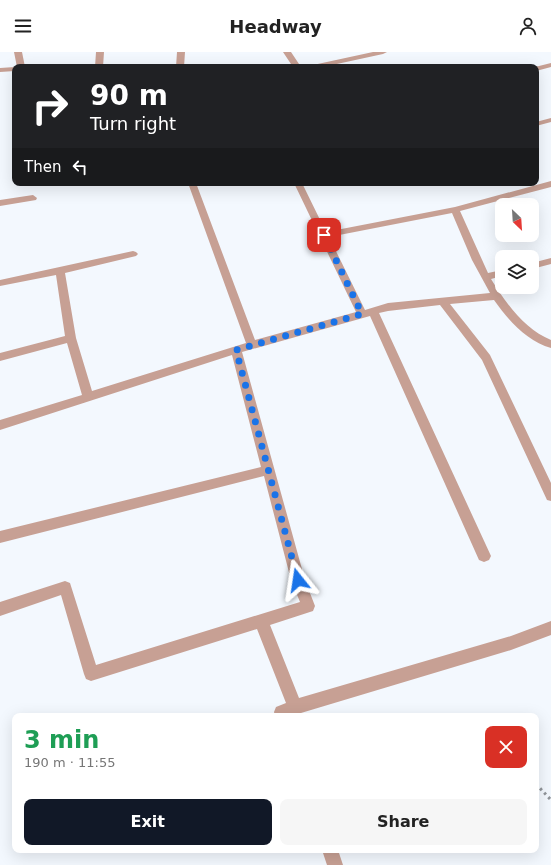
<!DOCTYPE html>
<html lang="en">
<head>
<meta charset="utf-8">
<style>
	:root { --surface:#fff; --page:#f6f6f6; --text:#222; --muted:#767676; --accent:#111827 }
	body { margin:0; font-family:"DejaVu Sans",sans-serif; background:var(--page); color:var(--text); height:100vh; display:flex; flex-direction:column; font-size:15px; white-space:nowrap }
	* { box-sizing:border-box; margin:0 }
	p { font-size:13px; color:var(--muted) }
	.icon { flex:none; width:22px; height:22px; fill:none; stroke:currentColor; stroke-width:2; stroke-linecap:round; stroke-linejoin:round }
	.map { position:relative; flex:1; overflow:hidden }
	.sheet { position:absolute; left:12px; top:661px; width:527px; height:140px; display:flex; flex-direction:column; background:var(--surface); border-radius:8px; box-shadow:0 4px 16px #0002 }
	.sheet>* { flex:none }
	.banner { position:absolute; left:12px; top:12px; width:527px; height:122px; border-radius:8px; box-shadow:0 4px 16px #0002; background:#202124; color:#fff; overflow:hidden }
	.needle { width:26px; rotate:155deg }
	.controls { position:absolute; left:495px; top:146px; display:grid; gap:8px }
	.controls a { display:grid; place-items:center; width:44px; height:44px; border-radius:8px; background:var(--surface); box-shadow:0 4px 16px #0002; font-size:20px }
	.pin { position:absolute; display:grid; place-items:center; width:34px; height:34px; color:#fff; margin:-17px; border-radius:8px; box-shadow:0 2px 6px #0006 }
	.me { position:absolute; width:44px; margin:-22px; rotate:345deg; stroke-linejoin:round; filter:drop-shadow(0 0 3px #0008) }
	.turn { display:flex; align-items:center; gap:14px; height:84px; padding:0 12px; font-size:18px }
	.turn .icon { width:52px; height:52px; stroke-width:2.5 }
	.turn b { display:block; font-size:28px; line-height:34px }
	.then { display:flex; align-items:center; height:38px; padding:0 12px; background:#0003; gap:8px; font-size:15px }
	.round { display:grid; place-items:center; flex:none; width:42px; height:42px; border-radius:8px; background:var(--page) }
	.summary { display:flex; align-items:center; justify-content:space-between; height:68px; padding:0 12px }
	h1 { font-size:24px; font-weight:600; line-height:30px; color:#1e9e55 }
	.cta { display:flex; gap:8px; margin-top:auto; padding:8px 12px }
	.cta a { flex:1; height:46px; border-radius:8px; background:var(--accent); color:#fff; font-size:16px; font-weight:600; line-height:46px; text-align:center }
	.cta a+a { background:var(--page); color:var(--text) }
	header { display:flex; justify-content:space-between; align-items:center; height:52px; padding:0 12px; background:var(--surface); font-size:18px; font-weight:600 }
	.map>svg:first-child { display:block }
</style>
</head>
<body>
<header><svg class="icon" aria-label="menu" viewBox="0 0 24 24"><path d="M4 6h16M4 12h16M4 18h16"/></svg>Headway<svg class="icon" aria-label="person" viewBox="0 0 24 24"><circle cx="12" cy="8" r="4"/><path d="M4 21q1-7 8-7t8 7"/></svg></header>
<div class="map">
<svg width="551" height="813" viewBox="0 0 551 813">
	<rect width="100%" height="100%" fill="#f3f8fe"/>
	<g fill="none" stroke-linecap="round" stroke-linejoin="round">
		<path stroke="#91959a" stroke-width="3" stroke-dasharray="2.5 3.5" stroke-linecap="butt" d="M536,732L551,748"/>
		<path fill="#c7a094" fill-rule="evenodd" d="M14,0H22L25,15H17Z
			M96,0H104L103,15H95Z
			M177,0H185L184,15H176Z
			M283,0H291L301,15H293Z
			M373,0H387L383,2L323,15H309L313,13Z
			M551,11V15L536,19L535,15Z
			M15,15V19L0,20V16Z
			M551,66V70L536,74V70Z
			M551,129V135L460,159L488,221L502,218V224L491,227C505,250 525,278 551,288V296C527,289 508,268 494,248L450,252L490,303L551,431V449L547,448L482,308L440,253L388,259L379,261L491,504L489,508L484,510L479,508L370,264L242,300L305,528L315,554L313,559L270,573L299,646L511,584L551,569V583L511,598L291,664H275L274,660L276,655L286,651L257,577L91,629L86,627L84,622L61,543L0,564V550L65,529L70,531L96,613L300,550L291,528L264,424L0,491V479L261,415L232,303L0,378V368L82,343L67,291L0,309V301L65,284L56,223L0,234V228L133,199L136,200L138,202L136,204L65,221L76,286L92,339L246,291L188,131H196L255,288L356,260L294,131H302L326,180L455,155ZM452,161L472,208L490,241L388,251L365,258L329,185Z
			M33,143L37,146L36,148L0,154V148Z
			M551,206V212L532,217V211Z
			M322,798H338L343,813H327Z"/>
	</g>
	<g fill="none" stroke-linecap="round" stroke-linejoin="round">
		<path stroke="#1a73e8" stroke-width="7" stroke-dasharray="0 12.6" d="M298,528L236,298L362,262L324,183"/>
	</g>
</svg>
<div class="controls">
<a><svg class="needle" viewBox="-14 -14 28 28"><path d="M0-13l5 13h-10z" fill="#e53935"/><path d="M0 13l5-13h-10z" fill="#767676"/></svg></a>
<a><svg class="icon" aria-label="layers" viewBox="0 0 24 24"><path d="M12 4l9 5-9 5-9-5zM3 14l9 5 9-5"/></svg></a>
</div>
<div class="pin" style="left:324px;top:183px;background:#d93025"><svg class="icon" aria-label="arrive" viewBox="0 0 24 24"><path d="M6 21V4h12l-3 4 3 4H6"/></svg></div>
<svg class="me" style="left:298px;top:528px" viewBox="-20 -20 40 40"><path d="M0-17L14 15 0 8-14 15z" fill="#1a73e8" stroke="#fff" stroke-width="4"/></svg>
<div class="banner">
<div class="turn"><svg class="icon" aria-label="right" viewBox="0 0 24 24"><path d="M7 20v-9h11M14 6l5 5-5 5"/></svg><div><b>90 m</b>Turn right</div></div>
<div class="then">Then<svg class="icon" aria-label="left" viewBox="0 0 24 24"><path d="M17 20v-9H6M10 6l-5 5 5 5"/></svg></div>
</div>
<section class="sheet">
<div class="summary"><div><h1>3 min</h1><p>190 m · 11:55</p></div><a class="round" style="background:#d93025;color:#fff"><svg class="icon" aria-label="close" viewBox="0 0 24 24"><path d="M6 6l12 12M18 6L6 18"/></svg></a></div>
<div class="cta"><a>Exit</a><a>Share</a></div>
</section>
</div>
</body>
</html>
